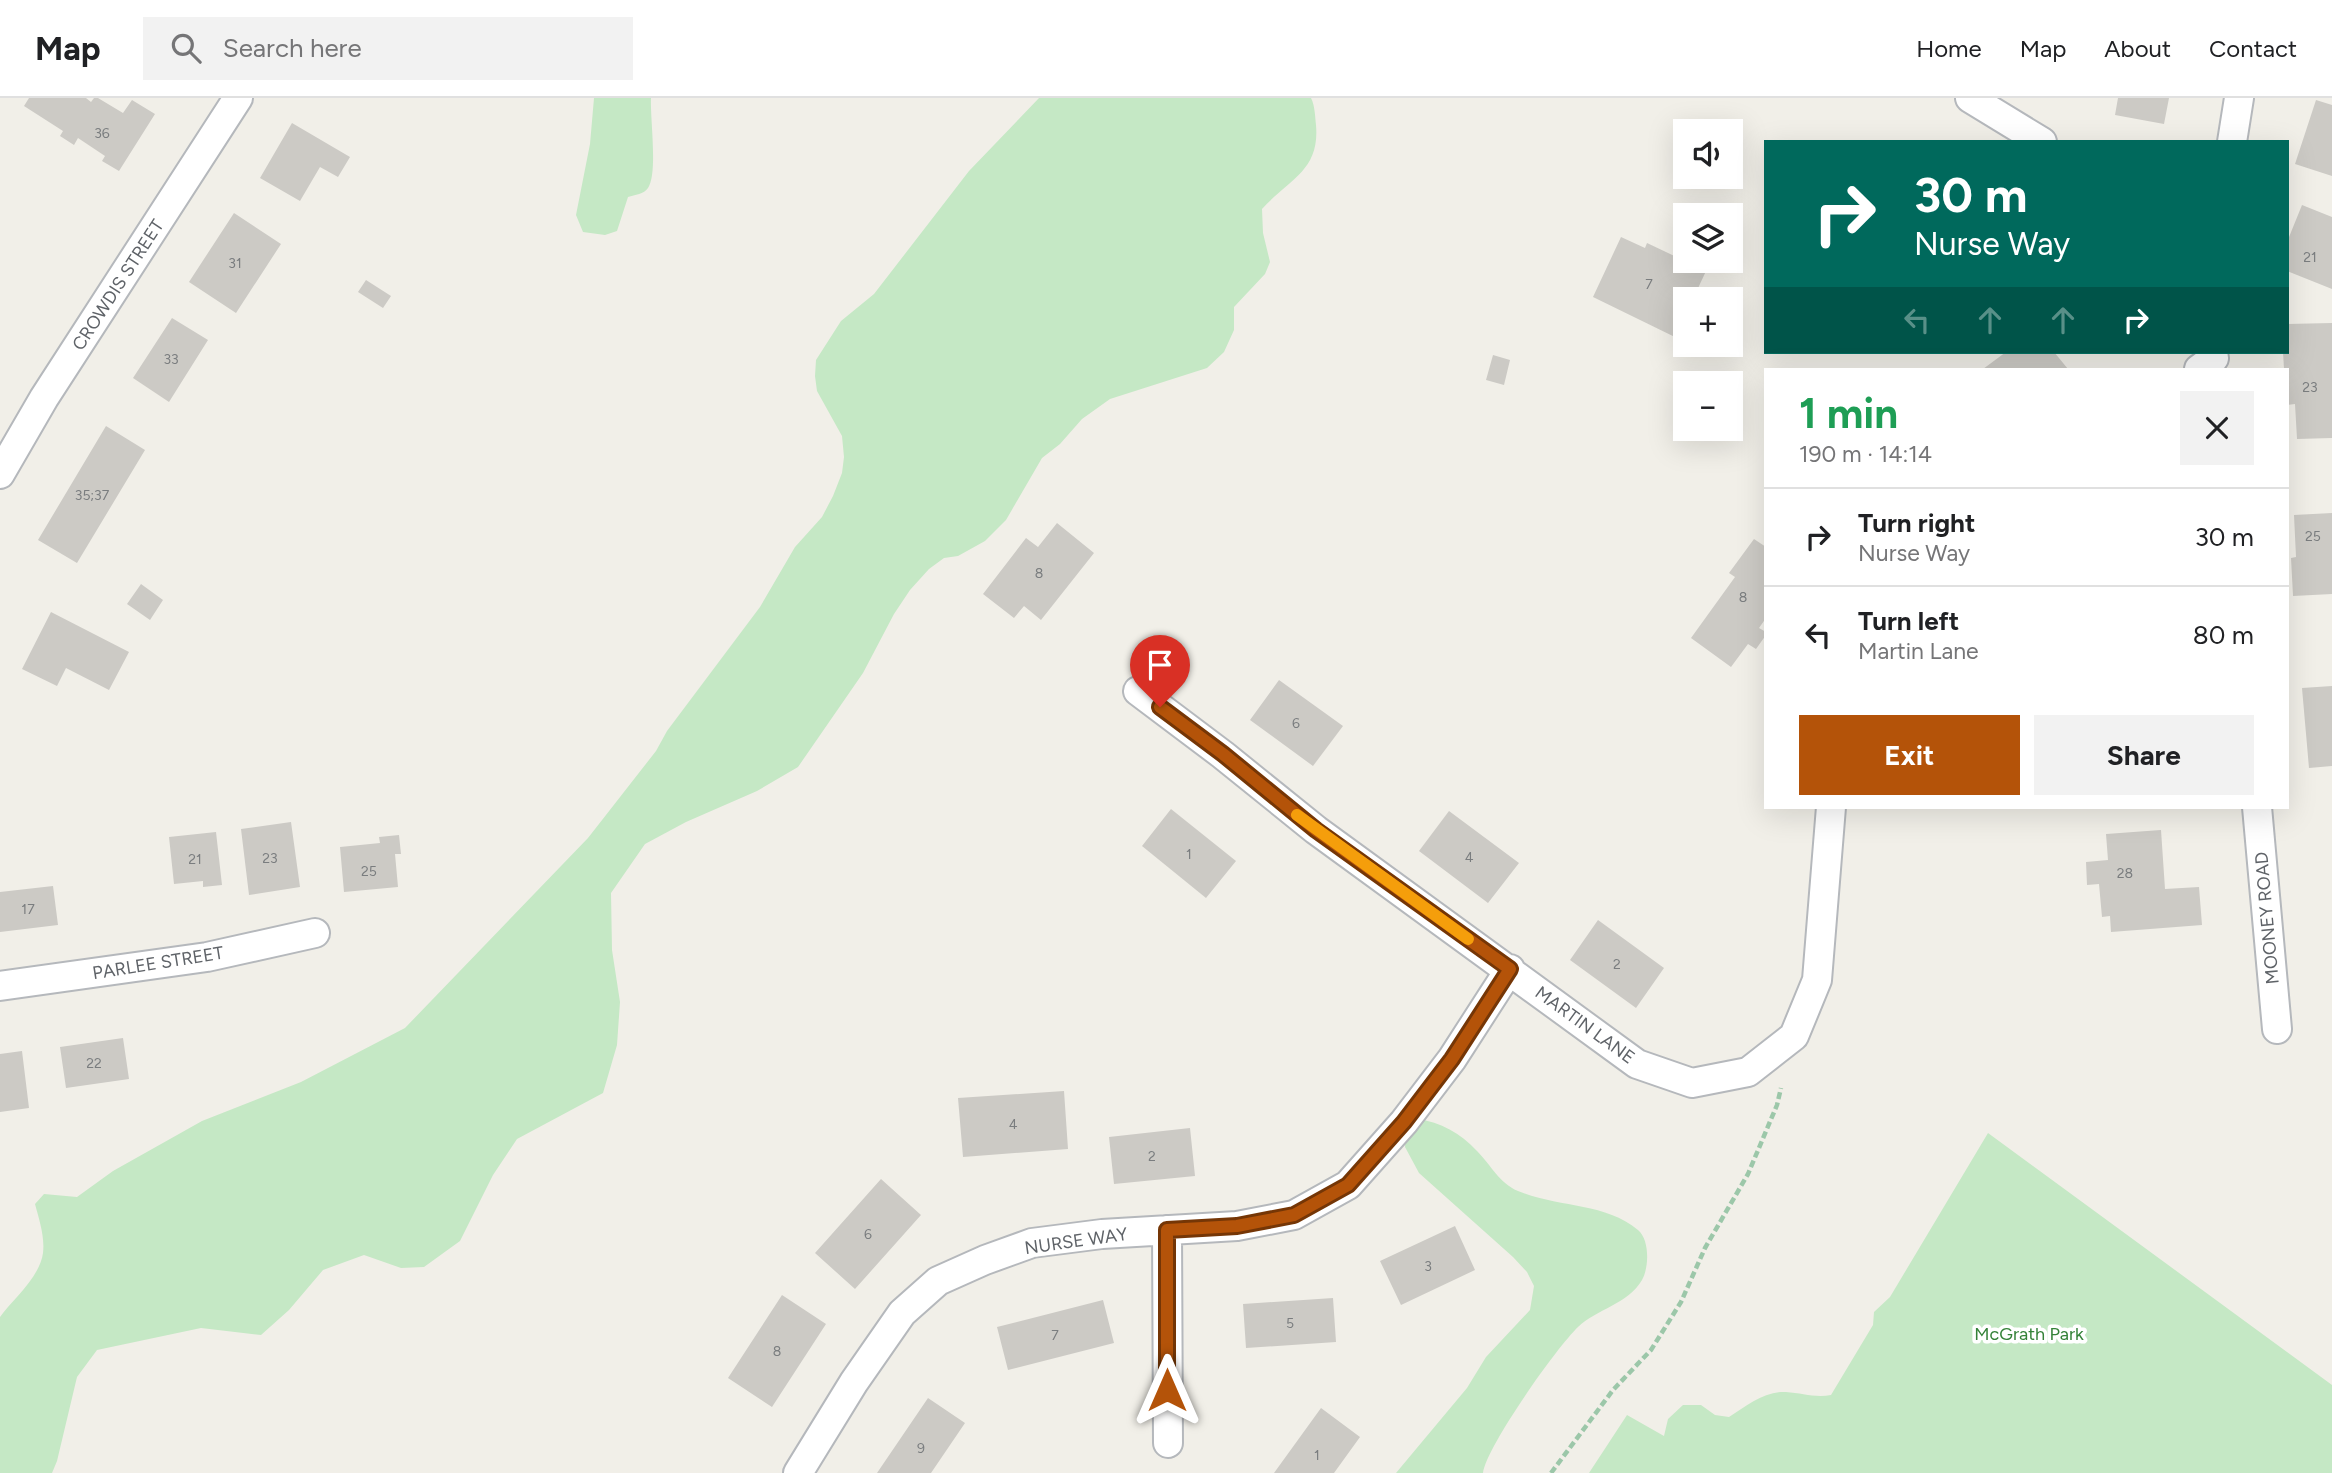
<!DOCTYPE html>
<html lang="en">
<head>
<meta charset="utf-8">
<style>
	:root { --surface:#fff; --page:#f2f2f2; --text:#202124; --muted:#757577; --line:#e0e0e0; --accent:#b45309 }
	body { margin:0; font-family:Figtree,sans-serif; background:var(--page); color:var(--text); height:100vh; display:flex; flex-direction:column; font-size:26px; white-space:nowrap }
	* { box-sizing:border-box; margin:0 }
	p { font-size:23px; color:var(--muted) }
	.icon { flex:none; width:38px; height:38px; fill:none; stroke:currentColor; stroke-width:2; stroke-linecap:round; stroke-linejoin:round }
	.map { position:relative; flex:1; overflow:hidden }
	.side { position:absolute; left:1764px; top:270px; width:525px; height:441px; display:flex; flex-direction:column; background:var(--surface); border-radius:0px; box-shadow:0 7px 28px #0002 }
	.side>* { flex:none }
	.guide { position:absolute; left:1764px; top:42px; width:525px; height:214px; border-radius:0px; box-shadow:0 7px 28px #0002; background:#00695c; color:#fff; overflow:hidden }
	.controls { position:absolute; left:1673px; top:21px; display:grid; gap:14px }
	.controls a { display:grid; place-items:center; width:70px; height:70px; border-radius:0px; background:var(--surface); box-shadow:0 7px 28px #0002; font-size:35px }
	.pin { position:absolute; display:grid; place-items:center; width:60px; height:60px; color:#fff; margin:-72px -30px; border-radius:50% 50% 50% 0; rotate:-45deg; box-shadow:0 0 7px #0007 }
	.pin .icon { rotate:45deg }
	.me { position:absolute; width:77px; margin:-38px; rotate:0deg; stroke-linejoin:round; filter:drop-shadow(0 0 5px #0008) }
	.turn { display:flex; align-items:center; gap:24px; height:147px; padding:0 35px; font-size:32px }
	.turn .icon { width:91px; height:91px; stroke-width:2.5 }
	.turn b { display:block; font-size:49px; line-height:60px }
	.lanes { display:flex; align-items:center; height:66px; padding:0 35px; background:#0003; justify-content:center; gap:35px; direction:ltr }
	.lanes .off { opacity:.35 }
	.round { display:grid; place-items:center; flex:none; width:74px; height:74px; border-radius:0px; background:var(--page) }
	.summary { display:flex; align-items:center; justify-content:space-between; height:119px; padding:0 35px }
	h1 { font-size:42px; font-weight:700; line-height:52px; color:#1e9e55 }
	.primary-button { display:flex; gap:14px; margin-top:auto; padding:14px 35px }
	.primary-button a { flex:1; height:80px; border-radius:0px; background:var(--accent); color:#fff; font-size:28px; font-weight:700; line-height:80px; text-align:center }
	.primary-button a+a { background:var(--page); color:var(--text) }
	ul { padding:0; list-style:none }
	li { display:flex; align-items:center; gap:21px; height:98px; padding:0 35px; border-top:2px solid var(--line) }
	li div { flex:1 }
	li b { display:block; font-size:26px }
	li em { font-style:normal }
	header { display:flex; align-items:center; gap:42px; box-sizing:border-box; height:98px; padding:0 35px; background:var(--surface); border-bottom:2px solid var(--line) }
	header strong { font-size:33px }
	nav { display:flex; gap:38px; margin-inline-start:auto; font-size:24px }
	.search { width:490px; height:63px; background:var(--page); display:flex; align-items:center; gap:18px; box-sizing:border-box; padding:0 24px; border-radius:0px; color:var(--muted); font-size:26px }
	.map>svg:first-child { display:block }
</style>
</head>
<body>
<header>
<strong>Map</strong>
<div class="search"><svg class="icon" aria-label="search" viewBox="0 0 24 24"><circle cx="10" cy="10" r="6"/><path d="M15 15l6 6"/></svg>Search here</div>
<nav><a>Home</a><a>Map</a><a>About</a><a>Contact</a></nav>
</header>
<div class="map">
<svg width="2332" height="1375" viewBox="0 0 2332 1375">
	<rect width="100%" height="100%" fill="#f1efe8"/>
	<path fill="#c5e8c5" d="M594,0H651C650,21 658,75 648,90C644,96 635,97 628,99L617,133L605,137L583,134L576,117L590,46Z
		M1039,0H1311C1315,8 1315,18 1316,27C1320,73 1289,81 1262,111L1263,135L1270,164L1265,176L1234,209V232L1224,254L1207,270L1110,301L1082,321L1060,346L1042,360L1006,422L985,443L958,458L944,460L929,471L910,492L894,516L863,575L798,669L757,693L686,724L645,746L611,795L612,852L620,904L617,947L603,995L517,1041L493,1077L460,1143L424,1169L401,1170L364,1157L323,1172L289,1212L261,1237L201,1230L97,1252L77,1279L57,1363L52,1375H0V1219C13,1201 40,1179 43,1155C45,1139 39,1121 35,1106L44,1096L77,1099L113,1073L202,1023L301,984L405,930L588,740L656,653L667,633L760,509L795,449L822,419L833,398L842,375L844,359L842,338L817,293L815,278L816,262L841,223L874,196L969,73Z
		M1417,1021C1441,1024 1460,1035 1477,1053C1491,1067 1499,1085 1518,1093C1558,1110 1604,1104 1638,1132C1650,1142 1649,1170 1642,1182C1628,1206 1597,1211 1578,1229C1557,1249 1486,1349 1483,1375H1396L1467,1290L1486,1259L1530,1212L1534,1188L1527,1174L1513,1159L1419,1075L1405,1049L1406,1028Z
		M1988,1035L2332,1287V1375H1589L1627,1317L1664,1338L1668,1321L1683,1307H1701L1715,1317L1729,1319C1747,1308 1764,1293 1786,1294C1802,1295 1815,1300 1831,1297L1873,1227L1874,1214L1890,1199Z"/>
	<path fill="#cccac5" d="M29,0H86L91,4L94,0H98L123,15L132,2L155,16L119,73L102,63L105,58L78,40L74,47L60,38L63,33L24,8Z
		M2118,0H2169L2164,26L2115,17Z
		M2316,2L2332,7V78L2295,66Z
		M292,25L350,59L338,79L320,69L300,103L260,80Z
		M2302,107L2332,119V191L2287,173V144Z
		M234,115L281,146L236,215L189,184Z
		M1621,139L1645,150L1647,145L1706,173L1693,201H1685V234L1681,242L1593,199Z
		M366,182L391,198L383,210L358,194Z
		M172,220L208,242L169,304L133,280Z
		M2332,225V340L2297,341L2295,306L2287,307V271H2284L2283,254H2287V226Z
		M2006,254H2054L2068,271H1983Z
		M1493,257L1510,262L1504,287L1486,282Z
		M106,328L145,352L77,465L38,442Z
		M2332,415V496L2293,498L2291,460L2296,459L2294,417Z
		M1057,425L1094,455L1041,522L1024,508L1014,520L983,496L1026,440L1038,449Z
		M1754,441L1766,449V520L1759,530L1766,534V537L1756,551L1748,546L1731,569L1691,540L1735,479L1729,475Z
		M141,486L163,502L150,522L127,506Z
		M51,514L129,554L109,592L66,570L57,588L22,571Z
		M1279,582L1343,628L1313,668L1250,622Z
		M2332,588V668L2309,670L2302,590Z
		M1171,711L1236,763L1206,800L1142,748Z
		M1449,713L1519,765L1488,805L1419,753Z
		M291,724L300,789L249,797L241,731Z
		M2161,732L2165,791L2199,789L2202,827L2111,834L2110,818L2102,819L2099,786L2087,787L2086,764L2108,762L2106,736Z
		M216,734L222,787L203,789V783L174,786L169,739Z
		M399,737L401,756H395L398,789L344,794L340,749L380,745L379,739Z
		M53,788L58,827L0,834V794Z
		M1598,822L1664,870L1636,910L1570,862Z
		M123,940L129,981L66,990L60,949Z
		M22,953L29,1010L0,1014V956Z
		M1064,993L1068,1051L963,1059L958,1000Z
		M1190,1030L1195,1078L1114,1086L1109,1039Z
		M881,1081L921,1117L855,1191L815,1155Z
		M1455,1128L1475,1172L1401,1207L1380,1163Z
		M782,1197L826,1226L772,1309L728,1280Z
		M1333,1200L1336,1244L1246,1250L1243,1206Z
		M1103,1202L1114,1245L1008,1272L997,1229Z
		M928,1300L965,1325L931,1375H877Z
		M1321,1310L1360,1339L1334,1375H1274Z"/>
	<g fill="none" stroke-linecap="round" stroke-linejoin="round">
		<defs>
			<path id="minor" d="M1970,0L2042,44
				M2232,44L2239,0
				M2199,271L2214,260
				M0,376L44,300L238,0
				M1138,593L1223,657L1316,732L1637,966L1692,985L1748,974L1794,938L1817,882L1831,709
				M2257,709L2277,931
				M0,888L207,859L315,835
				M1167,1132L1168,1345
				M798,1375L854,1284L902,1215L938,1183L985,1162L1032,1145L1102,1136L1237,1128L1294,1117L1348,1087L1404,1024L1452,961L1510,871"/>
		</defs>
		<use href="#minor" stroke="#b5b8bc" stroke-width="32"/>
		<path stroke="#9cc7a9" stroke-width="4.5" stroke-dasharray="7 3.5" stroke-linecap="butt" d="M1551,1375L1613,1292L1651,1252L1681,1204L1705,1150L1748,1076L1777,1007L1781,990"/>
		<use href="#minor" stroke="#fff" stroke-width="28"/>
	</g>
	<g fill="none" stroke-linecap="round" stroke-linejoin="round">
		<defs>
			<path id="route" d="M1160,609L1223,656L1316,732L1510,871L1452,961L1404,1024L1348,1087L1294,1117L1237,1128L1167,1132V1292"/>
		</defs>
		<use href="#route" stroke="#753606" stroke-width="18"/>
		<use href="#route" stroke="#b45309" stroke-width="12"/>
		<path stroke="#f59e0b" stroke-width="12" d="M1297,717L1468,841"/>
	</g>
	<g text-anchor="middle" stroke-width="7" stroke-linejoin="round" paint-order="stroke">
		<g font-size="14" fill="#7a7d7f">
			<text x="102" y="40">36</text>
			<text x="2310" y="164">21</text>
			<text x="235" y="170">31</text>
			<text x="1649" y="191">7</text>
			<text x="171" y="266">33</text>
			<text x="2310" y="294">23</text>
			<text x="92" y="402">35;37</text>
			<text x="2313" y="443">25</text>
			<text x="1039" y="480">8</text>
			<text x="1743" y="504">8</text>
			<text x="1296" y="630">6</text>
			<text x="1189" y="761">1</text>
			<text x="1469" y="764">4</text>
			<text x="270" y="765">23</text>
			<text x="195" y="766">21</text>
			<text x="369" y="778">25</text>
			<text x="2125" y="780">28</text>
			<text x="28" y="816">17</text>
			<text x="1617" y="871">2</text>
			<text x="94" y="970">22</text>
			<text x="1013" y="1031">4</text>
			<text x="1152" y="1063">2</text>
			<text x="868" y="1141">6</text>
			<text x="1428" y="1173">3</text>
			<text x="1290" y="1230">5</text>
			<text x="1055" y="1242">7</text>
			<text x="777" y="1258">8</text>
			<text x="921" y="1355">9</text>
			<text x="1317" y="1362">1</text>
		</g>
		<g font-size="18" fill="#5f6368" stroke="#fff">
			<text transform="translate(118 187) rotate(-57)" y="6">CROWDIS STREET</text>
			<text transform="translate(2267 820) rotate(-95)" y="6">MOONEY ROAD</text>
			<text transform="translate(158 865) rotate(-9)" y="6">PARLEE STREET</text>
			<text transform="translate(1585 927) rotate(36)" y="6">MARTIN LANE</text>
			<text transform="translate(1076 1143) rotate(-8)" y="6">NURSE WAY</text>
		</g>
		<g font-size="18" fill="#348238" stroke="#fff">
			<text x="2029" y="1242">McGrath Park</text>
		</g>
	</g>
</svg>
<div class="controls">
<a><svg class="icon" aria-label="sound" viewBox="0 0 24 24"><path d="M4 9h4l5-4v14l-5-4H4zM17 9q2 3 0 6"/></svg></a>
<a><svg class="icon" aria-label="layers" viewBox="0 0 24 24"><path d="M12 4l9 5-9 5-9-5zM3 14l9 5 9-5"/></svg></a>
<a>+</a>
<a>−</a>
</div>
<div class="pin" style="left:1160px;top:609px;background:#d93025"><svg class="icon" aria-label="arrive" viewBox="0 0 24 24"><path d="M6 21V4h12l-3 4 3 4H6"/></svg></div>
<svg class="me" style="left:1167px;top:1292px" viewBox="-20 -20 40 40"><path d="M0-17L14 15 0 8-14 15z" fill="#b45309" stroke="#fff" stroke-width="4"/></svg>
<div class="guide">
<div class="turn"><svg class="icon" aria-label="right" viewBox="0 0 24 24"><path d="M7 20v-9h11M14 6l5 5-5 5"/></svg><div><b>30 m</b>Nurse Way</div></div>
<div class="lanes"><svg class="icon off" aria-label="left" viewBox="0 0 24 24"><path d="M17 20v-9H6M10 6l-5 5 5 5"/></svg><svg class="icon off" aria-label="ahead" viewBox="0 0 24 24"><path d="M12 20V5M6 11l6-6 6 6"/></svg><svg class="icon off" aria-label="ahead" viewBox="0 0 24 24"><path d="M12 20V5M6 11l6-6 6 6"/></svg><svg class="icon" aria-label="right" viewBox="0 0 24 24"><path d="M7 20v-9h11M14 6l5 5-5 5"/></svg></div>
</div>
<section class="side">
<div class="summary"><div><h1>1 min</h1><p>190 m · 14:14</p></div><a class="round"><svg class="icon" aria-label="close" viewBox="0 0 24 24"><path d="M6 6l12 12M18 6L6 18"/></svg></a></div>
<ul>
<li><svg class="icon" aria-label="right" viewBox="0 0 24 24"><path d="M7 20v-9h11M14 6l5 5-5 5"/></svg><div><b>Turn right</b><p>Nurse Way</p></div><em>30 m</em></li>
<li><svg class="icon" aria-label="left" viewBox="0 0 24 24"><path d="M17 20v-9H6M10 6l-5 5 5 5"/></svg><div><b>Turn left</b><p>Martin Lane</p></div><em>80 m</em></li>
</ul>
<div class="primary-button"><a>Exit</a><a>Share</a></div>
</section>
</div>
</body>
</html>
